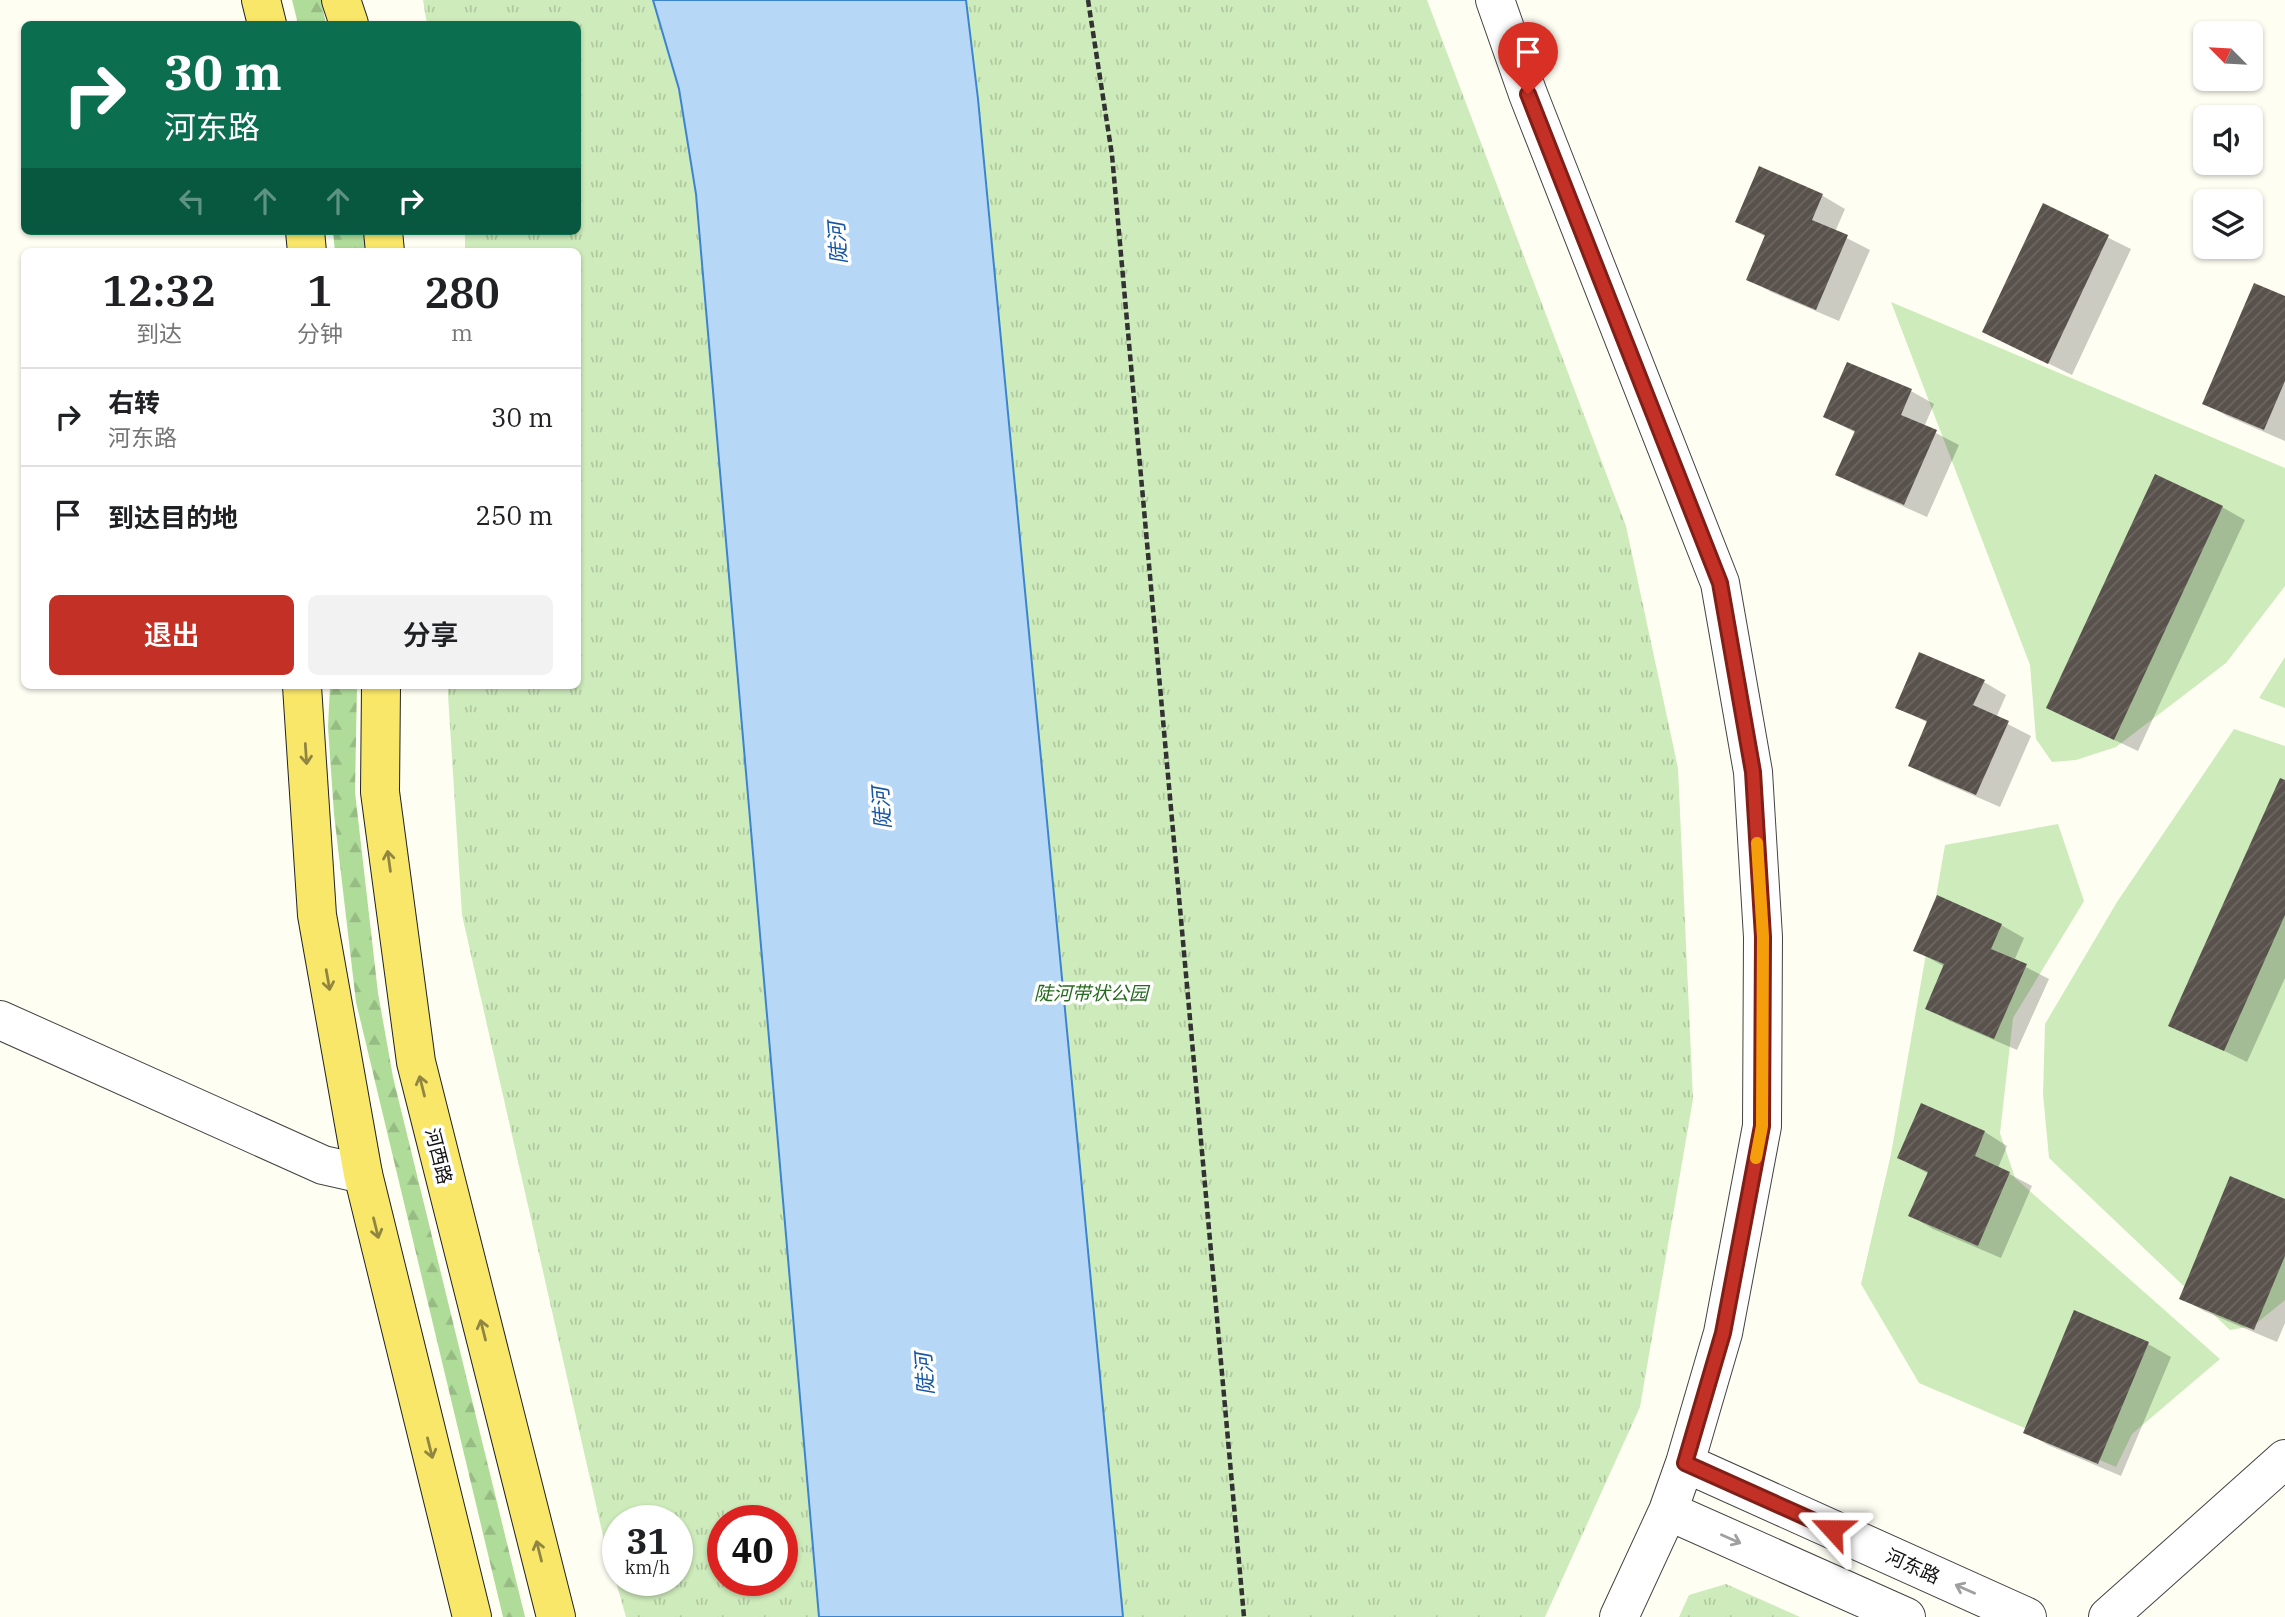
<!DOCTYPE html>
<html lang="zh">
<head>
<meta charset="utf-8">
<style>
	:root { --surface:#fff; --page:#f2f2f2; --text:#202124; --muted:#757577; --line:#e0e0e0; --accent:#c33025 }
	body { margin:0; font-family:"IBM Plex Serif","Noto Sans SC",serif; background:var(--page); color:var(--text); height:100vh; display:flex; flex-direction:column; font-size:26px; white-space:nowrap }
	* { box-sizing:border-box; margin:0 }
	p { font-size:23px; color:var(--muted) }
	.icon { flex:none; width:38px; height:38px; fill:none; stroke:currentColor; stroke-width:2; stroke-linecap:round; stroke-linejoin:round }
	.map { position:relative; flex:1; overflow:hidden }
	.details { position:absolute; left:21px; top:248px; width:560px; height:441px; display:flex; flex-direction:column; background:var(--surface); border-radius:10px; box-shadow:0 2px 5px #0004 }
	.details>* { flex:none }
	.top-card { position:absolute; left:21px; top:21px; width:560px; height:214px; border-radius:10px; box-shadow:0 2px 5px #0004; background:#0b6e4f; color:#fff; overflow:hidden }
	.needle { width:46px; rotate:294deg }
	.tools { position:absolute; left:2193px; top:21px; display:grid; gap:14px }
	.tools a { display:grid; place-items:center; width:70px; height:70px; border-radius:10px; background:var(--surface); box-shadow:0 2px 5px #0004; font-size:35px }
	.speed { position:absolute; left:602px; top:1505px; display:flex; gap:14px; font-size:35px; font-weight:700; text-align:center }
	.speed>* { display:grid; place-content:center; width:91px; height:91px; border-radius:50%; background:var(--surface); box-shadow:0 2px 5px #0004; line-height:1 }
	.speed small { font-size:18px; font-weight:400 }
	.speed .limit { border:10px solid #d22; background:#fff; color:#111 }
	.pin { position:absolute; display:grid; place-items:center; width:60px; height:60px; color:#fff; margin:-72px -30px; border-radius:50% 50% 50% 0; rotate:-45deg; box-shadow:0 0 7px #0007 }
	.pin .icon { rotate:45deg }
	.me { position:absolute; width:77px; margin:-38px; rotate:294deg; stroke-linejoin:round; filter:drop-shadow(0 0 5px #0008) }
	.turn { display:flex; align-items:center; gap:24px; height:147px; padding:0 28px; font-size:32px }
	.turn .icon { width:91px; height:91px; stroke-width:2.5 }
	.turn b { display:block; font-size:49px; line-height:60px }
	.lanes { display:flex; align-items:center; height:66px; padding:0 28px; background:#0003; justify-content:center; gap:35px; direction:ltr }
	.lanes .off { opacity:.35 }
	.eta { display:flex; justify-content:space-evenly; align-items:center; height:119px; text-align:center }
	.eta b { font-size:42px; font-weight:600; line-height:49px }
	.button { display:flex; gap:14px; margin-top:auto; padding:14px 28px }
	.button a { flex:1; height:80px; border-radius:10px; background:var(--accent); color:#fff; font-size:28px; font-weight:600; line-height:80px; text-align:center }
	.button a+a { background:var(--page); color:var(--text) }
	ul { padding:0; list-style:none }
	li { display:flex; align-items:center; gap:21px; height:98px; padding:0 28px; border-top:2px solid var(--line) }
	li div { flex:1 }
	li b { display:block; font-size:26px }
	li em { font-style:normal }
	.map>svg:first-child { display:block }
</style>
</head>
<body>
<div class="map">
<svg width="2285" height="1617" viewBox="0 0 2285 1617">
	<defs>
		<pattern id="forest-firs" width="22" height="20" patternUnits="userSpaceOnUse" patternTransform="scale(1.75)"><rect width="22" height="20" fill="#b0dc9a"/><path d="M5 1l3.5 6h-7zM16 11l3.5 6h-7z" fill="#96bc84"/></pattern>
		<pattern id="park-tufts" width="24" height="20" patternUnits="userSpaceOnUse" patternTransform="scale(1.75)"><rect width="24" height="20" fill="#ceebbb"/><path d="M3 7l-1-3M5 7V3M7 7l1-3M15 17l-1-3M17 17v-4M19 17l1-3" fill="none" stroke="#b0c8a0"/></pattern>
		<pattern id="building-hatch" width="6" height="6" patternUnits="userSpaceOnUse" patternTransform="scale(1.75)"><rect width="6" height="6" fill="#59524c"/><path d="M-1 1l2-2M0 6l6-6M5 7l2-2" fill="none" stroke="#6c6661"/></pattern>
	</defs>
	<rect width="100%" height="100%" fill="#fffef3"/>
	<path fill="#ceebbb" d="M1891,302L2285,468V586L2226,663L2116,747L2076,760L2052,762L2036,739L2030,665Z
		M2285,657V708L2259,698Z
		M2234,729L2285,746V1300L2253,1326L2230,1330L2049,1158L2043,1094L2045,1024L2117,902Z
		M2058,824L2084,901L2013,1018L2000,1133L2015,1178L2220,1359L2132,1434L2116,1467L1919,1383L1861,1284L1891,1154L1945,845Z"/>
	<path fill="url(#forest-firs)" d="M292,0H321L326,24H298Z
		M333,231H364L365,252H335Z
		M330,686H357L355,792L378,993L393,1077L525,1617H503L356,1002L334,814L328,727Z"/>
	<path fill="url(#park-tufts)" fill-rule="evenodd" d="M423,0H1427L1626,526L1678,768L1693,1099L1640,1407L1545,1617H626L604,1540L462,915L448,695V686H578V252H465V231H578V24H427ZM618,1521H677V1580H618ZM723,1521H782V1580H723Z
		M1726,1584L1800,1617H1801H1679L1689,1595Z"/>
	<path fill="#b7d7f7" stroke="#3d84cf" stroke-width="2" d="M653,0H966L978,99L1123,1617H819L696,194L679,89Z"/>
	<path fill="#0003" d="M1760,168L1823,196L1845,209L1835,232L1870,250L1839,321L1771,292L1749,279L1766,237L1737,221Z
		M2044,206L2131,249L2072,375L1984,332Z
		M2285,298V441L2227,416L2204,403Z
		M1848,364L1911,391L1934,404L1924,427L1959,445L1927,517L1860,487L1837,474L1856,433L1825,417Z
		M2222,507L2245,520L2138,751L2071,720L2048,707Z
		M1984,682L2006,695L1996,718L2031,736L2000,807L1933,778L1910,765L1928,723L1898,707Z
		M2285,782V978L2247,1062L2171,1025Z
		M2001,925L2024,938L2014,961L2049,979L2017,1050L1950,1021L1927,1008L1945,967L1915,950Z
		M1922,1105L1985,1132L2007,1146L1998,1168L2032,1186L2001,1258L1933,1229L1911,1216L1929,1174L1899,1158Z
		M2285,1201V1323L2277,1342L2204,1311L2181,1298Z
		M2148,1344L2171,1357L2121,1476L2048,1445L2025,1432Z"/>
	<path fill="url(#building-hatch)" d="M1759,166L1823,194L1812,220L1848,235L1816,310L1746,280L1765,235L1735,222Z
		M2043,203L2109,235L2048,364L1982,332Z
		M2254,283L2285,296V381L2264,430L2202,404Z
		M1847,362L1912,389L1901,415L1937,430L1904,505L1835,475L1855,431L1823,417Z
		M2155,474L2223,506L2114,740L2046,708Z
		M1919,652L1985,680L1973,705L2009,721L1976,795L1908,766L1927,721L1895,708Z
		M2280,778L2285,780V915L2224,1051L2168,1026Z
		M1937,895L2002,924L1991,949L2027,964L1994,1039L1925,1009L1944,964L1913,951Z
		M1921,1103L1985,1131L1975,1156L2010,1172L1978,1246L1908,1216L1928,1172L1897,1158Z
		M2230,1176L2285,1199V1256L2254,1330L2179,1299Z
		M2074,1310L2149,1342L2098,1464L2023,1433Z"/>
	<g fill="none" stroke-linecap="round" stroke-linejoin="round">
		<defs>
			<path id="minor" d="M1495,0L1528,94L1720,583L1753,772L1763,937L1762,1126L1723,1333L1685,1463L1668,1511L1619,1617
				M0,1020L323,1165L363,1174
				M1685,1463L2027,1617
				M1668,1511L1906,1617
				M2108,1617L2285,1459"/>
			<path id="major" d="M261,0L267,24
				M341,0L349,24
				M305,231L307,252
				M383,231L385,252
				M302,686L317,915L363,1174L472,1617
				M381,686L380,792L416,1062L556,1617"/>
		</defs>
		<use href="#minor" stroke="#434343" stroke-width="40"/>
		<use href="#major" stroke="#212121" stroke-width="40"/>
		<path stroke="#323232" stroke-width="4.5" stroke-dasharray="7 3.5" stroke-linecap="butt" d="M1088,0L1112,155L1244,1617"/>
		<use href="#minor" stroke="#fff" stroke-width="38"/>
		<use href="#major" stroke="#f9e769" stroke-width="38"/>
	</g>
	<defs><path id="oneway-shaft" d="M-6 0H5M1.5-3L5.5 0L1.5 3" fill="none" stroke-width="1.6" stroke-linecap="round" stroke-linejoin="round" transform="scale(1.75)"/></defs>
	<g stroke="#908641">
		<use href="#oneway-shaft" transform="translate(306 754) rotate(86)"/>
		<use href="#oneway-shaft" transform="translate(389 861) rotate(-98)"/>
		<use href="#oneway-shaft" transform="translate(328 980) rotate(80)"/>
		<use href="#oneway-shaft" transform="translate(422 1086) rotate(-104)"/>
		<use href="#oneway-shaft" transform="translate(376 1228) rotate(76)"/>
		<use href="#oneway-shaft" transform="translate(483 1330) rotate(-104)"/>
		<use href="#oneway-shaft" transform="translate(430 1448) rotate(76)"/>
		<use href="#oneway-shaft" transform="translate(539 1551) rotate(-104)"/>
	</g>
	<g stroke="#9f9f9f">
		<use href="#oneway-shaft" transform="translate(1731 1539) rotate(24)"/>
		<use href="#oneway-shaft" transform="translate(1965 1589) rotate(-156)"/>
	</g>
	<g fill="none" stroke-linecap="round" stroke-linejoin="round">
		<defs>
			<path id="route" d="M1528,94L1720,583L1753,772L1763,937L1762,1126L1723,1333L1685,1463L1832,1529"/>
		</defs>
		<use href="#route" stroke="#7f1f18" stroke-width="18"/>
		<use href="#route" stroke="#c33025" stroke-width="12"/>
		<path stroke="#f59e0b" stroke-width="12" d="M1756,1158L1762,1126L1763,937L1757,843"/>
	</g>
	<g text-anchor="middle" stroke-width="7" stroke-linejoin="round" paint-order="stroke">
		<g font-size="19" font-style="italic" fill="#256a1e" stroke="#fff">
			<text x="1091" y="1000">陡河带状公园</text>
		</g>
		<g font-size="19" fill="#101010" stroke="#fff">
			<text transform="translate(439 1156) rotate(76)" y="7">河西路</text>
			<text transform="translate(1913 1566) rotate(24)" y="7">河东路</text>
		</g>
		<g font-size="21" font-style="italic" fill="#1656a4" stroke="#fff">
			<text transform="translate(838 243) rotate(-94)" y="7">陡河</text>
			<text transform="translate(882 808) rotate(-94)" y="7">陡河</text>
			<text transform="translate(925 1374) rotate(-94)" y="7">陡河</text>
		</g>
	</g>
</svg>
<div class="tools">
<a><svg class="needle" viewBox="-14 -14 28 28"><path d="M0-13l5 13h-10z" fill="#e53935"/><path d="M0 13l5-13h-10z" fill="#757577"/></svg></a>
<a><svg class="icon" aria-label="sound" viewBox="0 0 24 24"><path d="M4 9h4l5-4v14l-5-4H4zM17 9q2 3 0 6"/></svg></a>
<a><svg class="icon" aria-label="layers" viewBox="0 0 24 24"><path d="M12 4l9 5-9 5-9-5zM3 14l9 5 9-5"/></svg></a>
</div>
<div class="speed"><div>31<small>km/h</small></div><div class="limit">40</div></div>
<div class="pin" style="left:1528px;top:94px;background:#d93025"><svg class="icon" aria-label="arrive" viewBox="0 0 24 24"><path d="M6 21V4h12l-3 4 3 4H6"/></svg></div>
<svg class="me" style="left:1832px;top:1529px" viewBox="-20 -20 40 40"><path d="M0-17L14 15 0 8-14 15z" fill="#c33025" stroke="#fff" stroke-width="4"/></svg>
<div class="top-card">
<div class="turn"><svg class="icon" aria-label="right" viewBox="0 0 24 24"><path d="M7 20v-9h11M14 6l5 5-5 5"/></svg><div><b>30 m</b>河东路</div></div>
<div class="lanes"><svg class="icon off" aria-label="left" viewBox="0 0 24 24"><path d="M17 20v-9H6M10 6l-5 5 5 5"/></svg><svg class="icon off" aria-label="ahead" viewBox="0 0 24 24"><path d="M12 20V5M6 11l6-6 6 6"/></svg><svg class="icon off" aria-label="ahead" viewBox="0 0 24 24"><path d="M12 20V5M6 11l6-6 6 6"/></svg><svg class="icon" aria-label="right" viewBox="0 0 24 24"><path d="M7 20v-9h11M14 6l5 5-5 5"/></svg></div>
</div>
<section class="details">
<div class="eta">
<div><b>12:32</b><p>到达</p></div>
<div><b>1</b><p>分钟</p></div>
<div><b>280</b><p>m</p></div>
</div>
<ul>
<li><svg class="icon" aria-label="right" viewBox="0 0 24 24"><path d="M7 20v-9h11M14 6l5 5-5 5"/></svg><div><b>右转</b><p>河东路</p></div><em>30 m</em></li>
<li><svg class="icon" aria-label="arrive" viewBox="0 0 24 24"><path d="M6 21V4h12l-3 4 3 4H6"/></svg><div><b>到达目的地</b></div><em>250 m</em></li>
</ul>
<div class="button"><a>退出</a><a>分享</a></div>
</section>
</div>
</body>
</html>
